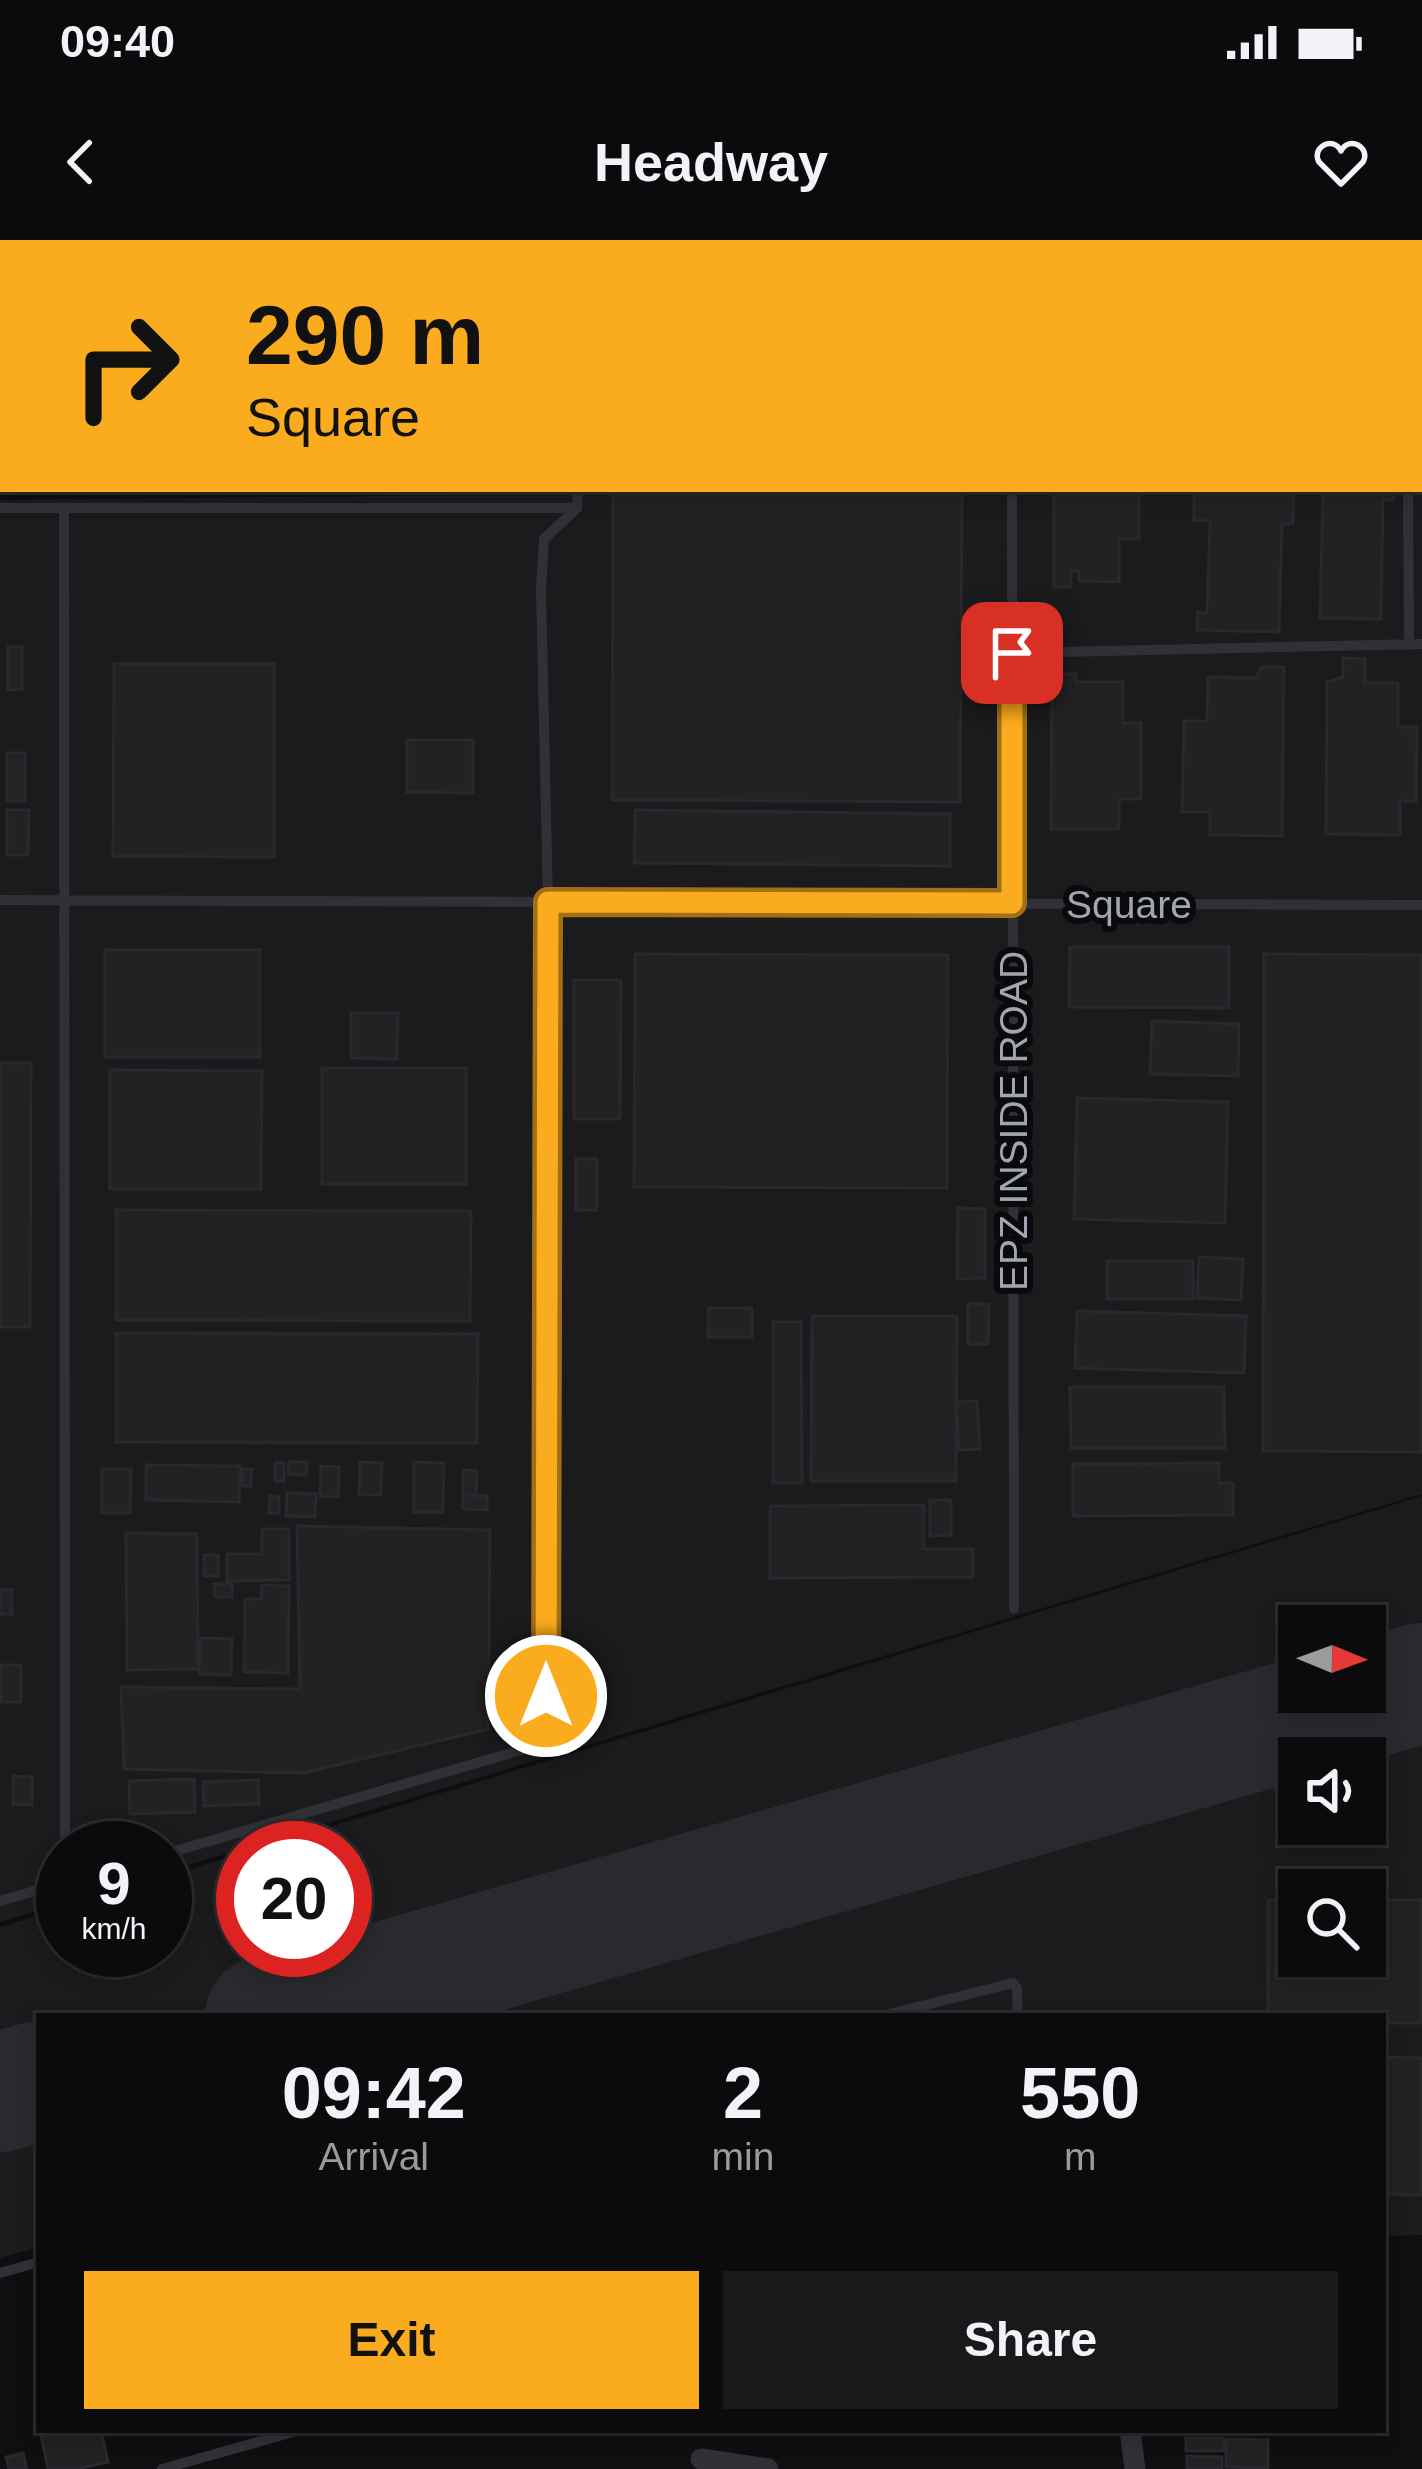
<!DOCTYPE html>
<html lang="en">
<head>
<meta charset="utf-8">
<style>
	:root { --surface:#0b0b0d; --page:#19191b; --text:#f1f3f6; --muted:#9a9b9d; --line:#2b2b2e; --accent:#faab1e }
	body { margin:0; font-family:Arial,sans-serif; background:var(--page); color:var(--text); height:100vh; display:flex; flex-direction:column; font-size:45px; white-space:nowrap }
	* { box-sizing:border-box; margin:0 }
	p { font-size:39px; color:var(--muted) }
	.icon { flex:none; width:66px; height:66px; fill:none; stroke:currentColor; stroke-width:2; stroke-linecap:round; stroke-linejoin:round }
	.map { position:relative; flex:1; overflow:hidden }
	.panel { position:absolute; left:36px; top:1773px; width:1350px; height:420px; display:flex; flex-direction:column; background:var(--surface); border-radius:0px; box-shadow:0 6px 18px #0003,0 0 0 3px var(--line) }
	.panel>* { flex:none }
	.banner { position:absolute; left:0px; top:0px; width:1422px; height:252px; box-shadow:0 6px 18px #0003,0 0 0 3px var(--line); background:#faab1e; color:#111; overflow:hidden }
	.needle { width:78px; rotate:91deg }
	.controls { position:absolute; left:1278px; top:1365px; display:grid; gap:24px }
	.controls a { display:grid; place-items:center; width:108px; height:108px; border-radius:0px; background:var(--surface); box-shadow:0 6px 18px #0003,0 0 0 3px var(--line); font-size:60px }
	.speed { position:absolute; left:36px; top:1581px; display:flex; gap:24px; font-size:60px; font-weight:700; text-align:center }
	.speed>* { display:grid; place-content:center; width:156px; height:156px; border-radius:50%; background:var(--surface); box-shadow:0 6px 18px #0003,0 0 0 3px var(--line); line-height:1 }
	.speed small { font-size:30px; font-weight:400 }
	.speed .limit { border:18px solid #d22; background:#fff; color:#111 }
	.pin { position:absolute; display:grid; place-items:center; width:102px; height:102px; color:#fff; margin:-51px; border-radius:24px; box-shadow:0 6px 18px #0006 }
	.me { position:absolute; width:132px; margin:-66px; rotate:0deg; stroke-linejoin:round; filter:drop-shadow(0 0 9px #0008) }
	.turn { display:flex; align-items:center; gap:42px; height:252px; padding:0 48px; font-size:54px }
	.turn .icon { width:156px; height:156px; stroke-width:2.5 }
	.turn b { display:block; font-size:84px; line-height:102px }
	.eta { display:flex; justify-content:space-evenly; align-items:center; height:204px; text-align:center }
	.eta b { font-size:72px; font-weight:600; line-height:84px }
	.primary-button { display:flex; gap:24px; margin-top:auto; padding:24px 48px }
	.primary-button a { flex:1; height:138px; border-radius:0px; background:var(--accent); color:#111; font-size:48px; font-weight:600; line-height:138px; text-align:center }
	.primary-button a+a { background:var(--page); color:var(--text) }
	.status { display:flex; justify-content:space-between; align-items:center; height:84px; padding:0 60px; background:var(--surface); direction:ltr }
	.status svg { height:33px; fill:currentColor }
	header { display:flex; justify-content:space-between; align-items:center; height:156px; padding:0 48px; background:var(--surface); font-size:54px; font-weight:600 }
	.map>svg:first-child { display:block }
</style>
</head>
<body>
<div class="status"><b>09:40</b><svg viewBox="0 0 49 12"><path d="M0 12V9h3v3zM5 12V6h3v6zM10 12V3h3v9zM15 12V0h3v12zM26 1h20v11H26zM47 4h2v5h-2z"/></svg></div>
<header><svg class="icon" aria-label="back" viewBox="0 0 24 24"><path d="M15 5l-7 7 7 7"/></svg>Headway<svg class="icon" aria-label="heart" viewBox="0 0 24 24"><path d="M12 20l-8-8c-3-5 5-10 8-4 3-6 11-1 8 4z"/></svg></header>
<div class="map">
<svg width="1422" height="2229" viewBox="0 0 1422 2229">
	<rect width="100%" height="100%" fill="#0f0f11"/>
	<path fill="#1b1b1e" fill-rule="evenodd" d="M553,0H1422V1254L165,1632V1608H63V1663L0,1682V260L551,254L552,249H1419V3Z
		M1422,1256V1995L1383,1996V1776H39V2007L0,2018V1687L63,1668V1710H165V1637L243,1613V1710H345V1608H260ZM1299,1386H1365V1452H1299ZM1299,1518H1365V1584H1299ZM1299,1650H1365V1716H1299Z"/>
	<path fill="#252e34" d="M141,0H333V3H141Z"/>
	<g fill="none" stroke-linecap="round" stroke-linejoin="round">
		<path stroke="#292a2e" stroke-width="120" d="M265,1776L1422,1443
			M0,1852L39,1841"/>
	</g>
	<path fill="#222225" stroke="#29292d" stroke-width="3" d="M612,0H765V3H612Z
		M806,0H952V3H805Z
		M1051,0H1236V3H1051Z
		M1278,0H1391L1394,3H1278Z
		M1419,29L1422,32V80H1419Z
		M613,249H962L960,562L612,560Z
		M1054,249H1139V299H1119V342L1079,341V331H1071V347H1054Z
		M1194,249H1294L1293,284H1282L1279,392L1197,390L1198,372L1207,373L1210,281L1194,280Z
		M1323,249H1394L1393,260H1383L1381,379L1320,378Z
		M8,407H22V449L8,450Z
		M1343,418L1365,419V443H1398V487H1417L1416,561H1400V595L1326,594L1327,442L1343,437Z
		M114,424H274V617L113,616Z
		M1261,427H1284L1282,596L1210,595V572H1182L1184,481H1207L1208,437L1256,438Z
		M1052,434H1076V442H1123V483H1141V559H1119V589H1051Z
		M407,500H473V553L407,552Z
		M7,513H25V561H7Z
		M7,570H29L28,615H7Z
		M635,570L950,574V626L634,623Z
		M1070,707H1229V768L1069,767Z
		M105,710H260V817H105Z
		M635,714L948,715L947,948L634,947Z
		M1264,714L1422,715V1212L1263,1211Z
		M574,740H621L620,879H574Z
		M351,773H398L397,819L351,818Z
		M1152,781L1239,784L1238,836L1150,834Z
		M0,823H31L30,1087H0Z
		M322,828H466V944H322Z
		M110,830L262,831L261,949H110Z
		M1077,858L1228,862L1225,983L1074,979Z
		M576,919H597V970H576Z
		M958,968L985,969V1038L957,1039Z
		M116,970L471,971L470,1081L116,1080Z
		M1199,1017L1243,1019L1241,1060L1197,1058Z
		M1107,1021H1193V1059H1107Z
		M968,1064H989L988,1104H968Z
		M708,1068H752V1097H708Z
		M1077,1071L1246,1076L1244,1133L1075,1128Z
		M812,1076H957L956,1241H811Z
		M773,1082H801L802,1243H773Z
		M116,1093L478,1094L477,1203L116,1202Z
		M1070,1147H1224L1225,1208H1071Z
		M977,1161L980,1209L959,1210L956,1162Z
		M289,1222H307L306,1235L288,1234Z
		M360,1222L382,1223L381,1255L359,1254Z
		M414,1222L444,1223L443,1272H414Z
		M275,1223H284V1241H275Z
		M1219,1223V1243H1233V1275L1073,1276V1224Z
		M146,1225L240,1226L239,1262L146,1260Z
		M321,1226L339,1227L338,1257L320,1256Z
		M102,1229H131L130,1273H102Z
		M243,1229H252L251,1246H242Z
		M463,1230L477,1231L476,1255L463,1254Z
		M287,1253L316,1254L315,1277L286,1276Z
		M463,1255L487,1256V1270L463,1269Z
		M270,1256L279,1257V1273H269Z
		M930,1260H951V1295L930,1296Z
		M924,1265V1309H973V1337L770,1338V1266Z
		M297,1286L490,1290L488,1489L304,1533L124,1529L121,1447L300,1449Z
		M262,1289H289V1340L227,1341V1314H262Z
		M126,1293L197,1294L198,1429L127,1430Z
		M204,1315H218V1336H204Z
		M214,1344H232V1357H215Z
		M262,1345L289,1346L288,1433L244,1432L245,1359H261Z
		M0,1350H12V1374H0Z
		M200,1398L232,1399L231,1435L199,1434Z
		M1,1425H21V1462H1Z
		M13,1536L32,1537V1565L13,1564Z
		M194,1539L195,1572L130,1574L129,1541Z
		M258,1540L259,1564L204,1566L203,1542Z
		M1268,1660H1299V1716H1365V1660H1422V1783H1383V1776H1268Z
		M1383,1817L1422,1818V1955L1383,1954Z
		M40,2190H101L108,2222L77,2229H48Z
		M1186,2198H1223V2211H1186Z
		M1226,2199L1268,2200V2228L1226,2227Z
		M23,2213L27,2229H9L6,2217Z
		M1187,2216L1222,2217V2229H1187Z"/>
	<g fill="none" stroke-linecap="round" stroke-linejoin="round">
		<path stroke="#303136" stroke-width="10" d="M1011,0V3
			M589,3V0
			M1012,249L1014,1369
			M1408,249L1409,405
			M64,267L65,1608
			M0,268H577
			M1012,413L1422,404
			M0,660L1422,665
			M165,1614L545,1503L548,662L541,351L544,299L577,268L578,249
			M0,1661L63,1643
			M881,1776L1013,1743L1017,1748L1018,1776
			M0,2033L39,2022
			M162,2229L300,2190"/>
		<path stroke="#303136" stroke-width="21" d="M1130,2190L1135,2229
			M701,2219L768,2229"/>
	</g>
	<g fill="none" stroke-linecap="round" stroke-linejoin="round">
		<defs>
			<path id="route" d="M546,1456L548,662L1012,663V413"/>
		</defs>
		<use href="#route" stroke="#a26f14" stroke-width="30"/>
		<use href="#route" stroke="#faab1e" stroke-width="21"/>
	</g>
	<g text-anchor="middle" stroke-width="12" stroke-linejoin="round" paint-order="stroke">
		<g font-size="39" fill="#a0a6b2" stroke="#0a0a0c">
			<text x="1129" y="678">Square</text>
			<text transform="translate(1013 881) rotate(-90)" y="14">EPZ INSIDE ROAD</text>
		</g>
	</g>
</svg>
<div class="controls">
<a><svg class="needle" viewBox="-14 -14 28 28"><path d="M0-13l5 13h-10z" fill="#e53935"/><path d="M0 13l5-13h-10z" fill="#9a9b9d"/></svg></a>
<a><svg class="icon" aria-label="sound" viewBox="0 0 24 24"><path d="M4 9h4l5-4v14l-5-4H4zM17 9q2 3 0 6"/></svg></a>
<a><svg class="icon" aria-label="search" viewBox="0 0 24 24"><circle cx="10" cy="10" r="6"/><path d="M15 15l6 6"/></svg></a>
</div>
<div class="speed"><div>9<small>km/h</small></div><div class="limit">20</div></div>
<div class="pin" style="left:1012px;top:413px;background:#d93025"><svg class="icon" aria-label="arrive" viewBox="0 0 24 24"><path d="M6 21V4h12l-3 4 3 4H6"/></svg></div>
<svg class="me" style="left:546px;top:1456px" viewBox="-20 -20 40 40"><circle r="17" fill="#faab1e" stroke="#fff" stroke-width="3"/><path d="M0-11L8 9 0 5-8 9z" fill="#fff"/></svg>
<div class="banner">
<div class="turn"><svg class="icon" aria-label="right" viewBox="0 0 24 24"><path d="M7 20v-9h11M14 6l5 5-5 5"/></svg><div><b>290 m</b>Square</div></div>
</div>
<section class="panel">
<div class="eta">
<div><b>09:42</b><p>Arrival</p></div>
<div><b>2</b><p>min</p></div>
<div><b>550</b><p>m</p></div>
</div>
<div class="primary-button"><a>Exit</a><a>Share</a></div>
</section>
</div>
</body>
</html>
